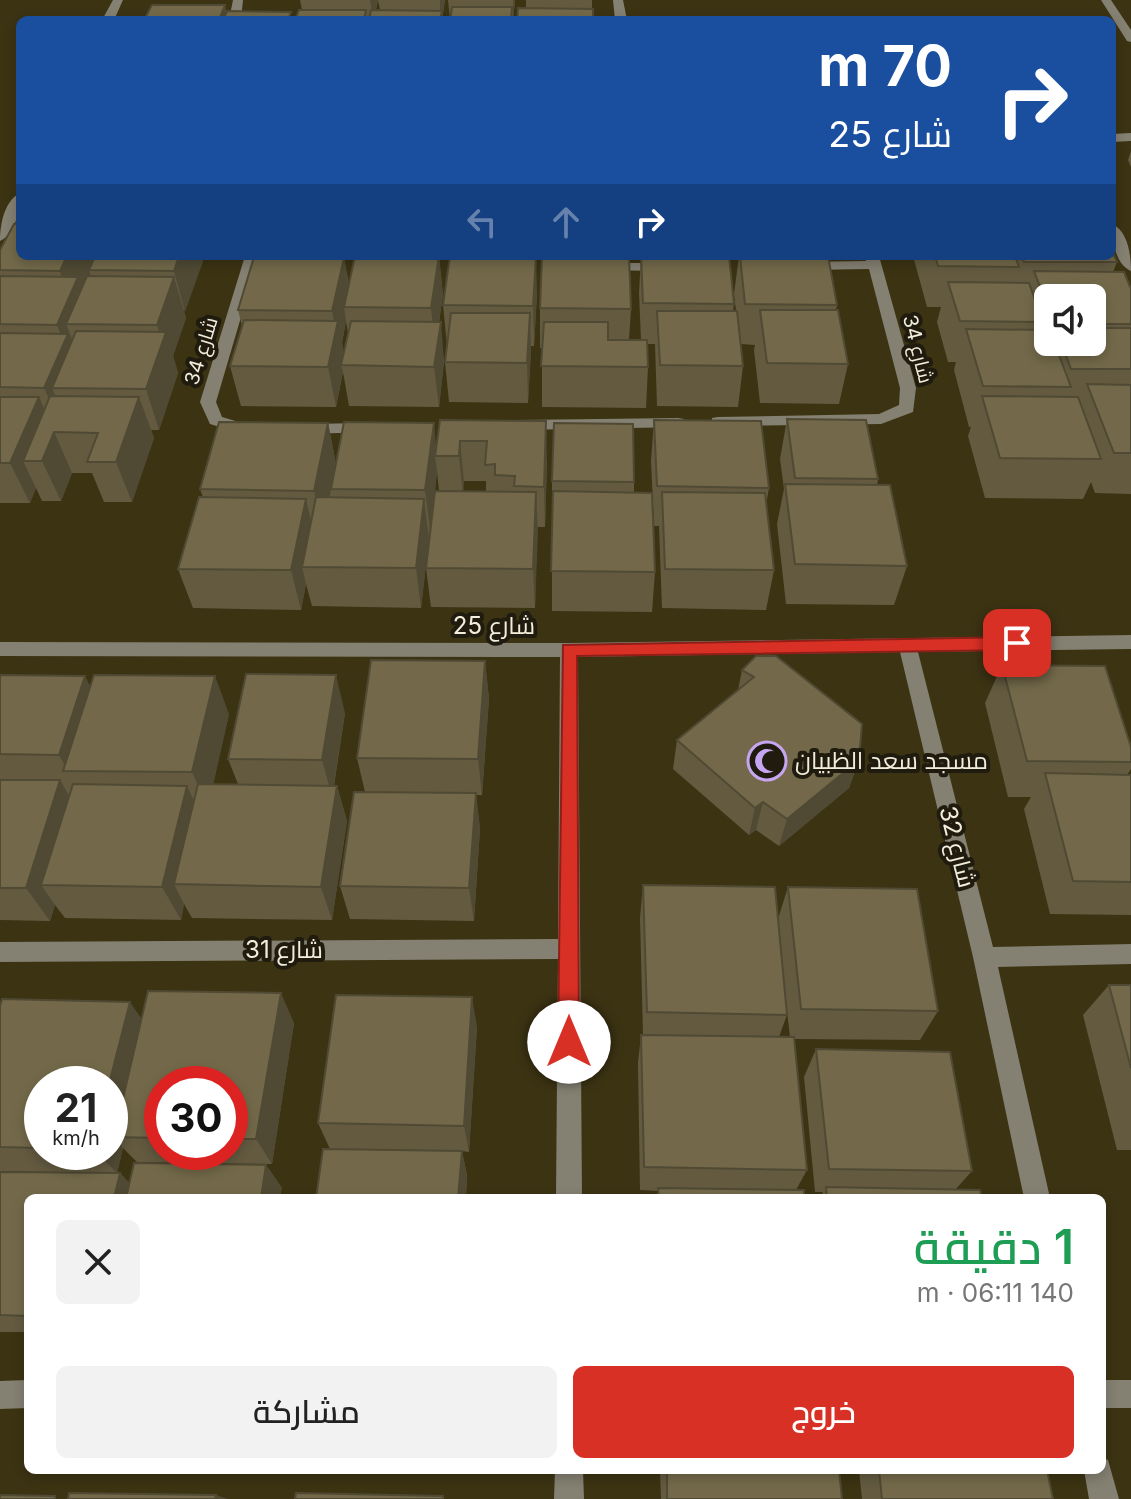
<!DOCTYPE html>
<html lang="ar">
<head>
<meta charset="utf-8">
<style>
	:root { --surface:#fff; --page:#f2f2f2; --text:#222; --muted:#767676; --accent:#d93025 }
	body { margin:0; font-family:Inter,Cairo,sans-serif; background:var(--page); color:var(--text); direction:rtl; height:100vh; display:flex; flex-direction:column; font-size:30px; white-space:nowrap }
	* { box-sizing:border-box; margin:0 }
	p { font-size:26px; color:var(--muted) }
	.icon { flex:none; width:44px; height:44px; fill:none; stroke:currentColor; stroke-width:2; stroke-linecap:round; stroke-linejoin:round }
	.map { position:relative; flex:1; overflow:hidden; direction:ltr }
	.panel { position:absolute; left:24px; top:1194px; width:1082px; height:280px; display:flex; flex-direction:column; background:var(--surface); border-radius:12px; box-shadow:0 4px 12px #0003; direction:rtl }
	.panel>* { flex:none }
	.guide { position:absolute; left:16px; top:16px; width:1100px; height:244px; border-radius:12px; box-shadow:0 4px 12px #0003; direction:rtl; background:#1a4fa0; color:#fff; overflow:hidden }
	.tools { position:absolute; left:1034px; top:284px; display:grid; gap:16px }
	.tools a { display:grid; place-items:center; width:72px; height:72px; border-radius:12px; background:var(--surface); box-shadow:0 4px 12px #0003; font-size:40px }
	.speed { position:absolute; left:24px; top:1066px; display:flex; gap:16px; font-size:40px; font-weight:700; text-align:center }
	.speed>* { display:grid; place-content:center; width:104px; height:104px; border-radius:50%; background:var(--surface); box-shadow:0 4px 12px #0003; line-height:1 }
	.speed small { font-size:20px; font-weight:400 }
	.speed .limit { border:12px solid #d22; background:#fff; color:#111 }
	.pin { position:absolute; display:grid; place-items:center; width:68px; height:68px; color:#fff; margin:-34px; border-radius:16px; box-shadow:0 4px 12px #0006 }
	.me { position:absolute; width:88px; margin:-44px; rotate:0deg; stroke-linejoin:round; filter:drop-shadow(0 0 6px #0008) }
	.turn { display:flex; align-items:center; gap:28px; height:168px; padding:0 32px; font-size:36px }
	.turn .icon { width:104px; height:104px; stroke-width:2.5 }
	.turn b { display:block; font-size:56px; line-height:68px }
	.lanes { display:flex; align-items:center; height:76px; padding:0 32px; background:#0003; justify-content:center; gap:40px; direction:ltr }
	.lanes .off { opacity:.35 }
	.round { display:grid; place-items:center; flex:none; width:84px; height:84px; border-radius:12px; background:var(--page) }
	.headline { display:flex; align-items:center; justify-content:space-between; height:136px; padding:0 32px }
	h1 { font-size:48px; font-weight:600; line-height:60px; color:#1e9e55 }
	.primary-button { display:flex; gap:16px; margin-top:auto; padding:16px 32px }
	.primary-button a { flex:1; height:92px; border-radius:12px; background:var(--accent); color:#fff; font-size:32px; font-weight:600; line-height:92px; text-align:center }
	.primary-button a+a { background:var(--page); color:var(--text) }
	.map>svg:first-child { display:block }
</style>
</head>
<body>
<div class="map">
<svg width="1131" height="1499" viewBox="0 0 1131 1499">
	<rect width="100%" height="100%" fill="#3c3313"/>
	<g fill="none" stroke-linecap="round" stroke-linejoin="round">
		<path fill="#848072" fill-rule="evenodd" d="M113,0H123L114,20H102Z
			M233,0H243L241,20H229Z
			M613,0H623L627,20H615Z
			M1101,0H1111L1131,30V42L1127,41Z
			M1131,133V141L1112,142V134Z
			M20,193C20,209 16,234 0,241C0,225 4,201 20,193Z
			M1112,224C1128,231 1131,255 1131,271C1115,264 1112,240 1112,224Z
			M245,256H259L216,402L222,417L252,426L254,430L246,435L210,424L200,402Z
			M865,256H879L916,388L913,412L881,424L712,426V418L718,417L879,414L899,405L900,388L869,269L805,270L798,266L805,262L866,261Z
			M601,263H665L672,267L665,271L596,270L594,267Z
			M678,418L684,419V427L518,430L510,425L518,420Z
			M370,423L376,424V432L302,434L294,429L302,424Z
			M1131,635V649L918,652L993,947L1131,944V964L998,967L1050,1198H1024L973,957L900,652L578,657L582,1198H556L558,959L0,962V942L558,939L560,657L0,656V642L569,643Z
			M28,1380V1408L0,1409V1381Z
			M1102,1380H1131V1408H1102Z
			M1102,1457L1108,1460L1119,1499H1089L1084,1470H1102Z
			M555,1470H583L584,1499H554Z"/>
	</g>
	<path fill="#635a40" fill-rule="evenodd" d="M300,0H378L376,10H380L378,0H445L442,20H295L302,10Z
		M448,0H515L513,20H450Z
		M526,0H592V9L526,8Z
		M1131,151V167L1128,160Z
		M20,213V256H207V257H202L203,261L184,312L186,318L173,356L178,373L159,430H151L154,438L132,502H104L92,473H72L61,501H42L36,488L30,503H0V250L20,224L18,218Z
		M439,256L443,295L439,322L444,362L439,407L349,406L343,372L336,407L241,406L230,366L242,326L238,310L344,258L349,284ZM346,321L348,334L344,355L342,343Z
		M641,256L734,304L733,311H736L734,294L739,256H828L837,305L836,310L848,364L839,404L760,403L754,350L755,345L741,344L743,366L738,407L657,406L655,344H647L648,367L646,408L542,407V348H540V308L631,309L629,340H641L639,293Z
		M913,256H1112L1117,262L1113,272L1131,289V494L1095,493L1091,482L1083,499L985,498L968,436L971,427H969L954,370L956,362H948L937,322L941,307H927ZM1048,298H1092V342H1048Z
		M537,294L534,346H531L528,403L449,402L445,362L447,345L443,305Z
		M787,419L878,479L877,485L907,566L894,605L786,604L777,524L784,489L780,459Z
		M440,420L547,462L545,527H537L535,608L431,607L426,568L428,547L421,608L312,606L306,584L301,610L193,608L178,569L203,497L200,489L328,423L336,464L436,448ZM437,471L439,491H435ZM464,481H486V491H463Z
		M654,420L769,488L766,505L774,570L766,610L662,608L659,526H654L651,461Z
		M552,481L634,482V493L655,572L652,612L552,611Z
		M756,656L859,760L849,788L779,846L756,830L749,835L673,769L677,740L738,690L742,670Z
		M485,661L489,699L482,795H476L480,829L474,921L350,919L340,886L365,792L357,758Z
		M1002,665L1131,747V769L1127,775H1131V915L1050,914L1024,809L1031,797H1008L985,703Z
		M0,675L90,687L229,714L213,784H238L228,759L345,713L334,786H337L347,821L332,920L192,918L184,904L181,920L65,918L55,905L50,921L0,920Z
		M643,885L778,919L788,887L938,1011L920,1040L794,1039L807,1170L796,1190L659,1198H656L658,1191L640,1190L638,1063L641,1035H643L640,918ZM786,1003L790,1037H779L787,1015Z
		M1109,985H1131V1150H1117L1083,1015Z
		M0,1006L142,1019L294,1023L272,1164L137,1162L123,1148L117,1173L0,1171ZM42,1084L110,1152H42ZM162,1084H230V1152H162Z
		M477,1027L469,1152L462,1151L467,1175L466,1198H316L330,1149L318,1123Z
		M816,1049L972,1171L955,1190L982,1198H820L823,1192H815L804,1077Z
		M266,1165L282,1188L28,1198V1332H0V1172L120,1173L129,1183Z
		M660,1470H839L842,1499H661Z
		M859,1470H1047L1053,1499H862Z"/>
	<path fill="#504a34" d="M370,0H378L373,20Z
		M440,0H445L442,20H440Z
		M513,0H515L513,20Z
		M225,5L228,20H219Z
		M67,256H92L95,265L89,270L91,276L66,324L78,355L52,388L65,420L62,428L44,388L64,343L57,325L69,297L60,271Z
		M179,256H201L203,261L185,312L174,271Z
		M439,256L443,295L435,348L431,308Z
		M536,256L537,294L534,346L533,306Z
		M344,258L351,299L344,307L346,321L342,343L345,361L341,365L343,372L336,407L328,367L336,330L332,311Z
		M174,277L186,318L173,356L178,373L159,430L146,389L162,342L157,325Z
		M530,313L531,354L528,403L527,363Z
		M441,322L444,362L439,407L434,367Z
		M39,397L72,473L61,501L42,461H23L36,488L30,503L10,463Z
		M139,397L154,438L132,502L116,462Z
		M546,421L547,462L545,527L544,487Z
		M328,423L336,464L323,531L314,491Z
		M434,423L437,456H435L437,471L430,530L425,490Z
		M460,441L464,481L463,496L459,456Z
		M536,492L538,532L535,608L533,569Z
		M306,499L315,539L302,567L306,584L301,610L291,570Z
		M424,499L429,539L421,608L416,568Z
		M485,661L489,699L482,795L478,759Z
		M336,675L345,713L332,796L322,760Z
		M85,676L104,714L68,771L59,755Z
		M215,676L229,714L208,808L192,772Z
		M859,760L849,788L779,846L787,819Z
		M60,780L81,816L41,885L55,905L50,921L26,888Z
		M187,786L203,821L174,884L184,904L181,920L162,887Z
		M337,786L347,821L332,920L321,887Z
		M476,793L480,829L474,921L469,888Z
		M763,802L756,830L749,835L755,808Z
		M281,993L294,1023L272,1164L256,1139Z
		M472,997L477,1027L469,1152L464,1126Z
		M130,1002L150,1031L114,1137L123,1148L117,1173L96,1152H110V1084H109Z
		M462,1151L467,1175L466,1198H458Z
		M266,1165L282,1188L280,1198H261Z
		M120,1173L143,1197V1198H114Z
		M216,1495L228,1499H215Z"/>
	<path fill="#73694a" stroke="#504a34" stroke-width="2" d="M152,5H225L219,20H144Z
		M452,7H512L511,20H450Z
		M518,8L593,9V20H517Z
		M299,10H366L364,20H295Z
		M371,10L442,11L440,20H369Z
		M227,11L291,12L288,20H223Z
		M14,224H20V256H67L60,271L0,270V250Z
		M1112,251L1117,262H1024L1022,256H1112Z
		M95,256H179L174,271L89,270Z
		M355,256H439L431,308L344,307Z
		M450,256H536L533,306L443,305Z
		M542,256H629L631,309L540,308Z
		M641,256H729L734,304L643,303Z
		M740,256H828L837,305L745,304Z
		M935,256H1015L1019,267L938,266Z
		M254,257L344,258L332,311L238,310Z
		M1034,271L1124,272L1131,289V324H1092V298H1048V308Z
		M0,276L78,277L57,325L0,324Z
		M87,276L174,277L157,325L66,324Z
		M948,282L1029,283L1043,322L960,321Z
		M760,310H838L848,364L767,363Z
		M657,311H737L743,366L660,365Z
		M451,313H530L527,363L445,362Z
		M244,320L338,321L328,367L230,366Z
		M351,321L441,322L434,367L341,365Z
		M544,322H608V340H647L648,367L541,366Z
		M1092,328H1131V369H1071L1061,342H1092Z
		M966,329L1048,330V342H1054L1071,387L983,386Z
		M76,331L166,332L146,389L52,388Z
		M0,333L68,334L44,388L0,387Z
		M1087,384L1131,385V453H1114Z
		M50,396L139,397L116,462H87L98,433L54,432L42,461H23Z
		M982,396L1078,397L1101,459L1000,458Z
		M0,397H39L10,463H0Z
		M787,419L866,420L878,479L795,478Z
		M440,420L546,421L544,487L514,486L515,476L495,475V464L485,465L487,441H460L459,456H435Z
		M654,420L761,421L769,488L657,486Z
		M219,422L328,423L314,491L200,489Z
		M344,422L434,423L425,490L331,489Z
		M554,423L633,424L634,482L552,481Z
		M785,484L890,485L907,566L795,564Z
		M435,491L536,492L533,569L426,568Z
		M553,491L652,493L655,572L551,571Z
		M662,492L765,493L774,570L665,569Z
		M199,497L306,499L291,570L178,569Z
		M316,497L424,499L416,568L302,567Z
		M756,656H776L862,724L859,760L787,819L763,802L755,808L677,740L754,677L742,670Z
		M371,660L485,661L478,759L357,758Z
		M1002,665L1105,666L1131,747V762L1027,761Z
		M246,674L336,675L322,760L228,759Z
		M0,675L85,676L59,755L0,754Z
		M94,675L215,676L192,772L63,771Z
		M1045,773L1131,775V882L1073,881Z
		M0,780H60L26,888H0Z
		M73,784L187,786L162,887L41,885Z
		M198,784L337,786L321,887L174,884Z
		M354,792L476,793L469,888L340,886Z
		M643,885L775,887L787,1015L647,1012Z
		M788,887L917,889L938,1011L801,1009Z
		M1109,985H1131V1068Z
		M148,991L281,993L256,1139H230V1084H162V1138L114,1137Z
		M336,995L472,997L464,1126L318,1123Z
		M2,999L130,1002L109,1084H42V1148L0,1147V1006Z
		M641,1035L794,1037L807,1170L644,1167Z
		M816,1049L950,1052L972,1171L829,1169Z
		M323,1149L462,1151L458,1198H316Z
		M134,1163L266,1165L261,1198H126Z
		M0,1172L120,1173L114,1198H28V1316L0,1315Z
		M826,1187L980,1190L982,1198H827Z
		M658,1188L804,1190V1198H659Z
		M667,1470H839L842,1499H667Z
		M879,1470H1047L1053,1499H882Z
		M69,1493L216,1495L215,1499H68Z
		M296,1493L443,1496V1499H295Z
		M0,1495L55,1496V1499H0Z"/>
	<path fill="#d93025" stroke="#8d1f18" stroke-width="2" d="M1017,637L1026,643L1017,650L577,656L579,1042L576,1049L569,1052L561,1049L558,1042L563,645Z"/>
	<defs>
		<symbol id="mosque-ring" viewBox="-11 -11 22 22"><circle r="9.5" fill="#1f1b0e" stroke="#c6a6f0" stroke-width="1.5"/><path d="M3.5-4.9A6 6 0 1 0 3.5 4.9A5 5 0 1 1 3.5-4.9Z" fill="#c6a6f0"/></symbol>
	</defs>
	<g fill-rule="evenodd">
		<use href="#mosque-ring" x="745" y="739" width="44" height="44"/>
	</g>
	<g text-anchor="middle" stroke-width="8" stroke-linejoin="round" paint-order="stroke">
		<g font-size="20" fill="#f3eddb" stroke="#1f1b0e">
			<text transform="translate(918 349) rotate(76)" y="7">شارع 34</text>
			<text transform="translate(201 351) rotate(-73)" y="7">شارع 34</text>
		</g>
		<g font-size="24" fill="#f3eddb" stroke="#1f1b0e">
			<text x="494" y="634">شارع 25</text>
			<text transform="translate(957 847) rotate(76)" y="8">شارع 32</text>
			<text x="284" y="958">شارع 31</text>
		</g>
		<g font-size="24" fill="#f3eddb" stroke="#1f1b0e" text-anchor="start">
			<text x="795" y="769">مسجد سعد الظبيان</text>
		</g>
	</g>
</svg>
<div class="tools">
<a><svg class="icon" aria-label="sound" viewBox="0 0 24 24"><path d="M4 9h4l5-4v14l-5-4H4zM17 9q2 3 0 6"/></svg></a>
</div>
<div class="speed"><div>21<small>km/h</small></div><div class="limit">30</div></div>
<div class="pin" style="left:1017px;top:643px;background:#d93025"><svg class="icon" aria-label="arrive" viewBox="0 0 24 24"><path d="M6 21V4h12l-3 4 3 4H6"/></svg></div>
<svg class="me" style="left:569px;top:1042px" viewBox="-20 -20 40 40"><circle r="19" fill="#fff"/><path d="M0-13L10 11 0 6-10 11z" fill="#d93025"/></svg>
<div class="guide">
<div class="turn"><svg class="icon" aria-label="right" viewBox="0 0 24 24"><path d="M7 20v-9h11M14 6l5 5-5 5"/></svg><div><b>70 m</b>شارع 25</div></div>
<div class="lanes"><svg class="icon off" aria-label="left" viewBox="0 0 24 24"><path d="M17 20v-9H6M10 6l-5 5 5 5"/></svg><svg class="icon off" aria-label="ahead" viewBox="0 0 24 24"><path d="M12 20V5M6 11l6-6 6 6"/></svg><svg class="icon" aria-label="right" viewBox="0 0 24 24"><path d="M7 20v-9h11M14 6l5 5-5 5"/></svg></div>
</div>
<section class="panel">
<div class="headline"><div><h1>1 دقيقة</h1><p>140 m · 06:11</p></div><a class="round"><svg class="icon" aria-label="close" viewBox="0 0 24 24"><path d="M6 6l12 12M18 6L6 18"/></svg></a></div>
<div class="primary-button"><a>خروج</a><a>مشاركة</a></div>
</section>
</div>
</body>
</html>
